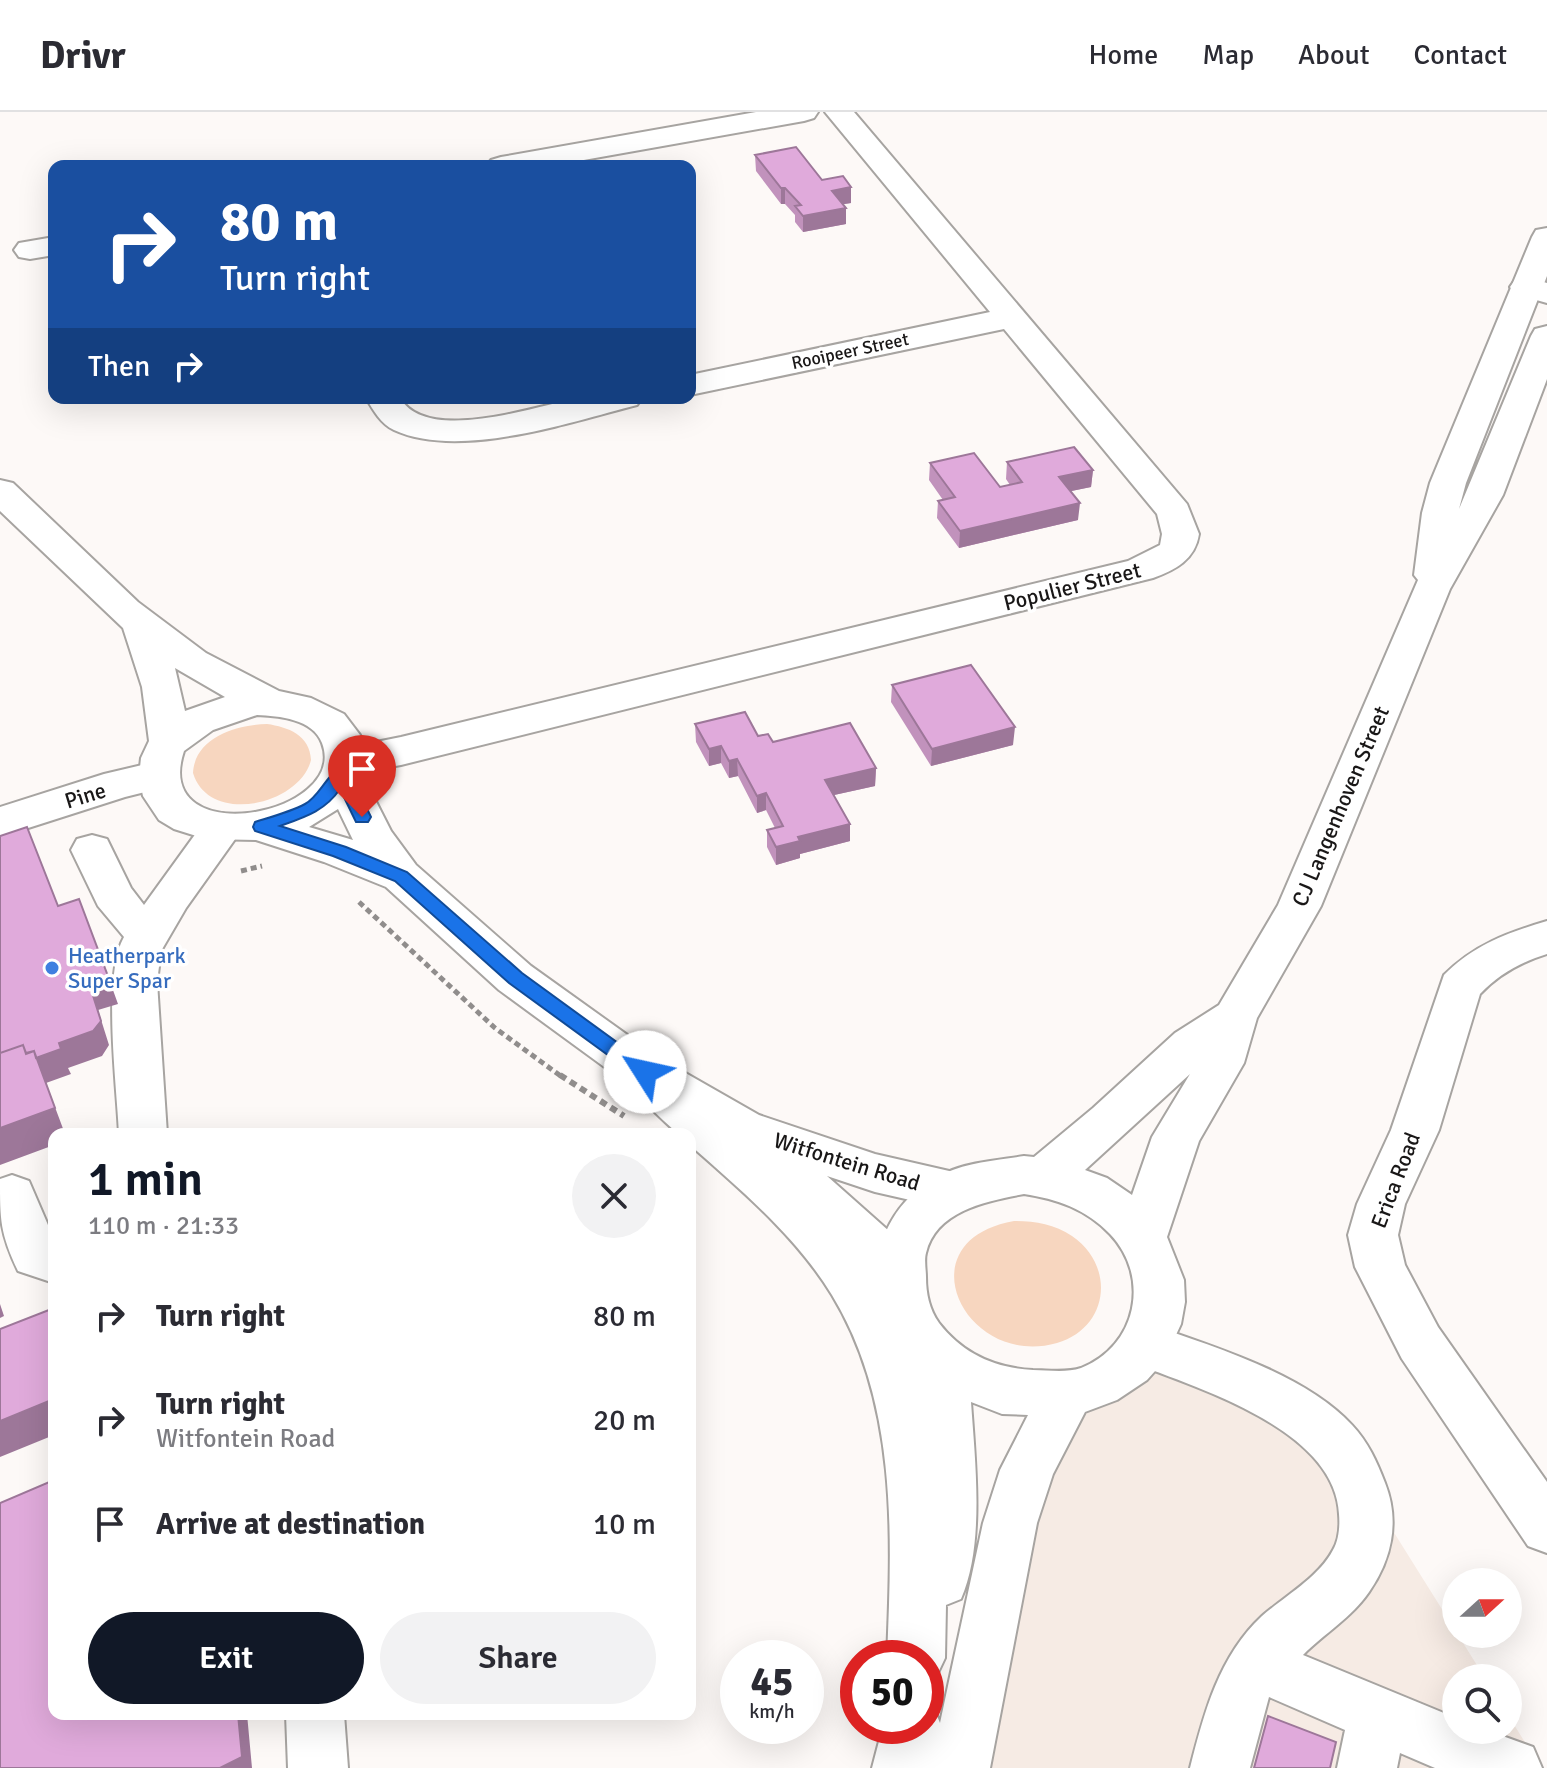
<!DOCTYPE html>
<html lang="en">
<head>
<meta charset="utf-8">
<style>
	:root { --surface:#fff; --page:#f2f2f3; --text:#2b2b33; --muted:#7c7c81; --line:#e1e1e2; --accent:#111827 }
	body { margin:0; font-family:Signika,sans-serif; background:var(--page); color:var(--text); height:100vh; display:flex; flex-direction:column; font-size:30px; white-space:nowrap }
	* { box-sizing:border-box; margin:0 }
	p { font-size:26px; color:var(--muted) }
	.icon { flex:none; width:44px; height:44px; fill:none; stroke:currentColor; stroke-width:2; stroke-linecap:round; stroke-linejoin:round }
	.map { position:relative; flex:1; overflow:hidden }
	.panel { position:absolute; left:48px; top:1016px; width:648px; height:592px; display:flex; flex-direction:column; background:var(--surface); border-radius:16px; box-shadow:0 8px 32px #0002 }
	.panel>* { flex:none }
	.banner { position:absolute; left:48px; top:48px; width:648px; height:244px; border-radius:16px; box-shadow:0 8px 32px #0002; background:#1a4fa0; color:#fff; overflow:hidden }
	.needle { width:52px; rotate:69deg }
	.controls { position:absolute; left:1442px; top:1456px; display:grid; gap:16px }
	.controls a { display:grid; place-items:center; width:80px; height:80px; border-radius:50%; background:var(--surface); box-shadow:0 8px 32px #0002; font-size:40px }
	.speed { position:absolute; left:720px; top:1528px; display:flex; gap:16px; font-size:40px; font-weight:700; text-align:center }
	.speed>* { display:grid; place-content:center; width:104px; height:104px; border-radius:50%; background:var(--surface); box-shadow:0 8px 32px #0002; line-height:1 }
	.speed small { font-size:20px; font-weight:400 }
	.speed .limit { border:12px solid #d22; background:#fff; color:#111 }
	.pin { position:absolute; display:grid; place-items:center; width:68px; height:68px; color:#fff; margin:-82px -34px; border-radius:50% 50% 50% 0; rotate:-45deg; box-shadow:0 0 8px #0007 }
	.pin .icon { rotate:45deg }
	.me { position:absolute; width:88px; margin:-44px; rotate:305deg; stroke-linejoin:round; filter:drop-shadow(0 0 6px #0008) }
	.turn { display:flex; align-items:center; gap:28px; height:168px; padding:0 40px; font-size:36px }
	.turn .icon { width:104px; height:104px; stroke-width:2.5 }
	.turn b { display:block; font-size:56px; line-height:68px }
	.then { display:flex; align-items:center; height:76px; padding:0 40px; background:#0003; gap:16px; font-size:30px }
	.round { display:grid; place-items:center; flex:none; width:84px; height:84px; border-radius:42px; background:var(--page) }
	.summary { display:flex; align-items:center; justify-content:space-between; height:136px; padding:0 40px }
	h1 { font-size:48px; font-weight:600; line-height:60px; color:var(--accent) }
	.button { display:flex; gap:16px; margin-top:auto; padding:16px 40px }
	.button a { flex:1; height:92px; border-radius:48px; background:var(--accent); color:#fff; font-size:32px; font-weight:600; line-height:92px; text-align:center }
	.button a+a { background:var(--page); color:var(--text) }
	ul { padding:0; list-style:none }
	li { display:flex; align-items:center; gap:24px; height:104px; padding:0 40px }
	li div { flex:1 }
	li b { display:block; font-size:30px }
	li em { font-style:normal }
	header { display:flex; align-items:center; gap:48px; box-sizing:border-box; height:112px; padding:0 40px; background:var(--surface); border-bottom:2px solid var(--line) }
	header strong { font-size:38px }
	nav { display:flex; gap:44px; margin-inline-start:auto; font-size:28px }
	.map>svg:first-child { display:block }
</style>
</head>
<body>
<header>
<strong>Drivr</strong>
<nav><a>Home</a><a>Map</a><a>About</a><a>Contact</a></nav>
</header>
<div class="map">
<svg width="1547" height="1656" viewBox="0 0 1547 1656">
	<rect width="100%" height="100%" fill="#fdf9f7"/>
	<path fill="#f6ebe4" d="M1146,1233L1348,1347L1485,1566H1456V1618H1508V1603L1541,1656H960L1027,1358Z"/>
	<path fill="#f7d6bf" d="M267,612C288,615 310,623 311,648C300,693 209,714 193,661C195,625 237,613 267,612Z
		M1014,1109C1035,1109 1054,1112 1072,1124C1116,1154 1109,1216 1057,1231C965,1257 902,1129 1014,1109Z"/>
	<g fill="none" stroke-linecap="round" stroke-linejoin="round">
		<defs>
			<path id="minor" d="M756,0H818L814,6L804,9L550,54H486L491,48L501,45Z
				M825,0H854L1187,392L1199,422C1195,448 1175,458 1153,466L401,653L345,663L331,659L325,649L331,639L401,625L1128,449L1160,433L1162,422L1157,402L1004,217L690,283V263L990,200Z
				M54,125V143L30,147L19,145L14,138L19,131Z
				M1526,165L1547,171V191L1515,182L1510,175L1515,168Z
				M366,286H400C428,333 537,293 580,286C600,283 622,286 642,286L637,293C571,310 459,348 394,318C381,312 373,298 366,286Z
				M159,649L173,653L179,663L173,673L125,685L0,725V695L104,662Z
				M222,701L237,706L243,716L186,796L161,839L157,870L167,1022H119C117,974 102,864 124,825L98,794L71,738L77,727L92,723L107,727L131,776L144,793L207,706Z
				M1547,809V842C1521,850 1499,862 1480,882L1439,1018L1405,1092L1398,1123L1405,1153L1438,1215L1547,1370V1441L1528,1434L1402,1247L1355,1155L1348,1123L1357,1092L1391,1018L1444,863C1474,833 1507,821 1547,809Z
				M12,1063L29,1069L54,1127V1171L18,1159C0,1121 0,1108 0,1067Z
				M1146,1211C1211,1234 1304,1261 1352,1313C1368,1330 1377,1350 1385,1371C1400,1409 1392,1447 1369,1480C1352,1505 1324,1522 1303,1543L1456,1606V1618H1486L1533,1635L1542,1656H1435L1400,1641L1397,1656H1337L1345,1618L1269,1585L1250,1656H1190C1204,1601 1219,1544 1262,1504C1285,1484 1319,1465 1333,1438C1339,1428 1340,1413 1339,1402C1335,1316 1194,1275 1128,1249L1120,1233L1128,1217Z
				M286,1602H344L348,1656H288Z"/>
			<path id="major" d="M0,368L13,371L138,490L206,541L279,579L311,586L344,602L360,623L365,639L361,660L391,719L416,753L531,854L661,947L759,1003L875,1042L971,1064L978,1078L971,1092L954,1098L875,1080L827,1064L916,1143L923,1158L916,1173L898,1179L880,1173L735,1039L731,1031L629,973L499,878L386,775L324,750L256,728L206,727L174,717L159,708L143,684L139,665L141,646L149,629L142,575L123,516L0,399ZM175,556L225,585L185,599ZM257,603C279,604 313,607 322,631C350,704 150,741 184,639L213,618ZM338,697L352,726L353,728L309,715Z"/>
			<path id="highway" d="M1547,116V164L1466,371L1459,397L1531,224L1535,217L1547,214V267L1503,383L1450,477L1321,794L1257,906L1244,951L1199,1029L1167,1125L1184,1168L1185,1190L1181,1212L1164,1249L1147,1268L1117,1288L1085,1300L1053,1362L1037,1411L990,1656H872L883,1614H926V1591L933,1594L940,1611L983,1411L1000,1358L1028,1303L1002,1302L971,1290C975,1349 985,1433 961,1487L946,1493L945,1546L936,1565L926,1570V1546H887C892,1424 898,1291 832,1183C796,1124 741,1078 690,1033V1022H678C658,1003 635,984 622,960L629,947L645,942L661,947L811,1084L830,1105L876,1168C876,1121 902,1080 945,1061C969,1050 999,1048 1024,1044L1034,1045L1093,996L1175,921L1219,893L1278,793L1418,468L1414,463L1422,401L1430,371L1532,125L1536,118ZM1190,962L1152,1025L1132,1083L1107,1066L1085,1058ZM1024,1082C1057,1087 1086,1097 1110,1122C1151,1165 1137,1234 1081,1256C1066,1261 1048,1258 1033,1258C995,1256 963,1242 939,1211C929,1197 926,1181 926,1165C926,1158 924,1148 926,1141C936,1098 988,1089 1024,1082Z"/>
		</defs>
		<use href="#minor" stroke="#a7a4a1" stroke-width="4"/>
		<use href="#major" stroke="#a7a4a1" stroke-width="4"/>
		<use href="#highway" stroke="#a7a4a1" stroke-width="4"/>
		<path stroke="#908d8c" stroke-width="5" stroke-dasharray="6 4" stroke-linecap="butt" d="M241,759L262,754
			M359,790L495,916L562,965"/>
		<path stroke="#908d8c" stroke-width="6" stroke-dasharray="7 5" stroke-linecap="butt" d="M560,963L624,1004"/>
		<use href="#minor" fill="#fff" fill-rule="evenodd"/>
		<use href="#major" fill="#fff" fill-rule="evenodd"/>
		<use href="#highway" fill="#fff" fill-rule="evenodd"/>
	</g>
	<path fill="#c192bc" d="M755,43L822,68L851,75V91L843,92L846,96V112L803,120L795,110V103L785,92H781L756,59Z
		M1007,350L1093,358L1091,375L1071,379L1078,408L959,436L937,406L938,389L943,388L929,368L930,351L1000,375L1010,373L1006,367Z
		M892,573L1013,633L931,654L891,590Z
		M695,612L758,624L773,630L876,656L875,674L834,683L850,712V729L800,742V746L776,753L767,735V718L775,716L766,698L757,701L738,664L729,666L721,651L709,654L696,630Z"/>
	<path fill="#9d7799" d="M851,75V91L832,94V79Z
		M781,76H785V92H781Z
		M846,96V112L803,120V104Z
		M1093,358L1091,375L1057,382L1059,365Z
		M1080,391L1078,408L959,436L960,419Z
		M1015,615L1013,633L931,654L932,637Z
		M721,634V651L709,654V637Z
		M737,647L738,664L729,666V649Z
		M876,656L875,674L825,685V668Z
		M766,681V698L757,701V684Z
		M850,712V729L800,742V746L776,753V735L798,725Z
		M109,867L118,892L98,898L109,933L102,944L68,956L71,962L46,971L65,1022H54V1033L0,1053V949L59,931L90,874Z
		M0,1192L4,1204L0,1206Z
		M54,1287V1323L0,1345V1309Z
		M238,1602H247L252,1656H220Z"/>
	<path fill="#e0aadb" stroke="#9d7799" stroke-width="2" d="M796,35L822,68L843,64L851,75L832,79L846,96L803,104L795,94L801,93L785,76H781L755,43Z
		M1074,335L1093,358L1059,365L1080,391L960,419L938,389L955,385L930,351L974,341L1000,375L1022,370L1007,350Z
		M971,553L1015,615L932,637L892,573Z
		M745,600L758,624L768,622L773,630L850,611L876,656L825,668L850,712L798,725L800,729L776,735L767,718L783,714L766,681L757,684L737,647L729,649L721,634L709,637L695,612Z
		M27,715L58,794L79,787L109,867L90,874L101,909L93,919L59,931L61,937L36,946L34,939L26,941L23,933L0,941V724Z
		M23,933L26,942L34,939L55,996L0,1016V941Z
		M54,1196V1287L0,1309V1217Z
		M54,1368V1602H238L242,1645L220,1656H0V1391Z
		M1268,1604L1336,1630L1330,1656H1254Z"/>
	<path fill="#1a73e8" stroke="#114b97" stroke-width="2" d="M341,657L350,662L371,705L368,710H356L340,677C325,699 305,705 280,714L346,735L407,760L522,861L651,955L654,960L651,965H638L509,871L395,769L333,744L255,719L253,715L255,710C271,705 290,700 305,692C320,684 327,661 341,657Z"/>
	<circle fill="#3f7fe0" stroke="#fff" stroke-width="3" cx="52" cy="856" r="8"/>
	<g text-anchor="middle" stroke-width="7" stroke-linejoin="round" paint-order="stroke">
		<g font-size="18" fill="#191717" stroke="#fff">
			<text transform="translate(850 239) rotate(-12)" y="6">Rooipeer Street</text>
		</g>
		<g font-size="22" fill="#191717" stroke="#fff">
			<text transform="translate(1072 474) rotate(-14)" y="8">Populier Street</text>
			<text transform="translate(85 683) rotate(-17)" y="8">Pine</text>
			<text transform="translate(1340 694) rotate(-67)" y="8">CJ Langenhoven Street</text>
			<text transform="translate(847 1049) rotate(17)" y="8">Witfontein Road</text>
			<text transform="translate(1395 1068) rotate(-69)" y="8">Erica Road</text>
		</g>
		<g font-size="22" fill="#366cbe" stroke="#fff" text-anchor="start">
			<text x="68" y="851">Heatherpark<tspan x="68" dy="25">Super Spar</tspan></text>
		</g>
	</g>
</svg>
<div class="controls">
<a><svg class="needle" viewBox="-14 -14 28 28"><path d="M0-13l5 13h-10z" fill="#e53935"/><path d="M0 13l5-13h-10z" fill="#7c7c81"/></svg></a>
<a><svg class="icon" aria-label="search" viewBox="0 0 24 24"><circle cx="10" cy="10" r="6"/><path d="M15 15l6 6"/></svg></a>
</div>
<div class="speed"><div>45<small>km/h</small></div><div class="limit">50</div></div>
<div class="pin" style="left:362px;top:705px;background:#d93025"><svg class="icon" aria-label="arrive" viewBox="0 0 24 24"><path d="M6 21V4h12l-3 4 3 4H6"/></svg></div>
<svg class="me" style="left:645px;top:960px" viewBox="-20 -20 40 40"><circle r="19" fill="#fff"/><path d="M0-13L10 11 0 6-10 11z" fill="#1a73e8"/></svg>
<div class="banner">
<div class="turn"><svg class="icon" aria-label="right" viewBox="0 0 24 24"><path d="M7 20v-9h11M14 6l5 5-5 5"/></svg><div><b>80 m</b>Turn right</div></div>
<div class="then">Then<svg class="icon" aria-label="right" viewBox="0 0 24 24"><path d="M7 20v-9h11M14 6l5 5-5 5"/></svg></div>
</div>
<section class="panel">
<div class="summary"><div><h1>1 min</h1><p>110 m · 21:33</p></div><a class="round"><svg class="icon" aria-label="close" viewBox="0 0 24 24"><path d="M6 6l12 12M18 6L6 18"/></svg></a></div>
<ul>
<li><svg class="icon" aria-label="right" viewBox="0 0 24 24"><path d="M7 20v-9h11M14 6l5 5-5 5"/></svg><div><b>Turn right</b></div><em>80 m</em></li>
<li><svg class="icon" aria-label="right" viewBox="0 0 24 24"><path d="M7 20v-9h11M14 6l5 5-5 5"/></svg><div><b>Turn right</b><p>Witfontein Road</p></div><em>20 m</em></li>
<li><svg class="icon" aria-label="arrive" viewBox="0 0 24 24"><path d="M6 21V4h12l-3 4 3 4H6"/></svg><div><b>Arrive at destination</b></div><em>10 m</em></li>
</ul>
<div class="button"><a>Exit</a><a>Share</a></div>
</section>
</div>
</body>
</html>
